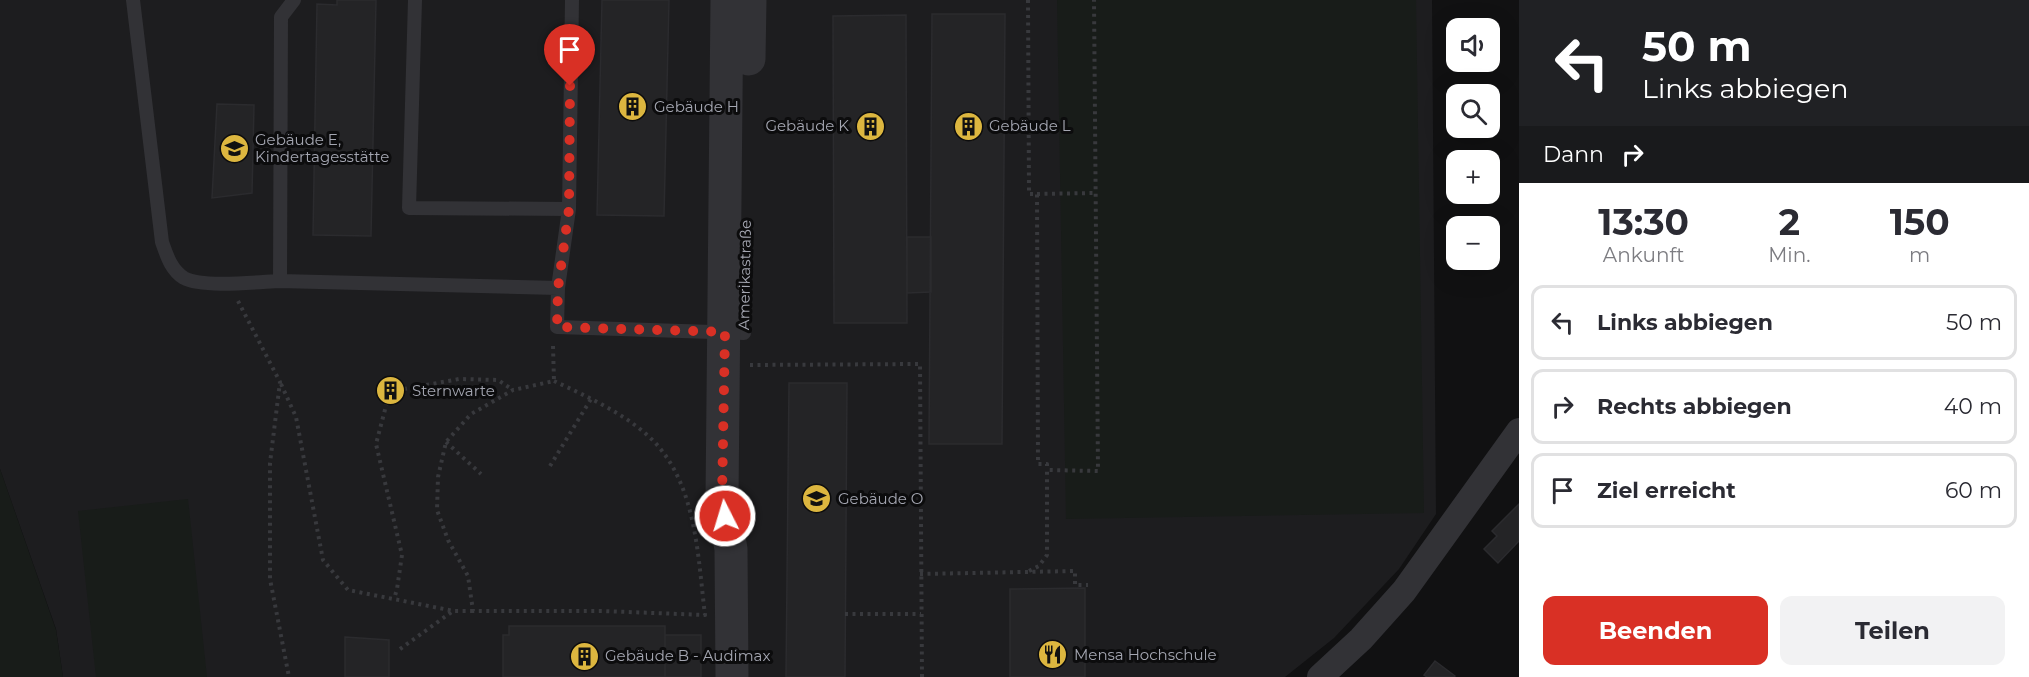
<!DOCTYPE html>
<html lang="de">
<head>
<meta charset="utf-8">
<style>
	:root { --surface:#fff; --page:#f2f2f3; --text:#2b2b33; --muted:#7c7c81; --line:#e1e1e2; --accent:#d93025 }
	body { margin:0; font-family:Montserrat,sans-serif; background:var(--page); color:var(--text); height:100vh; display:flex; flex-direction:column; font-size:22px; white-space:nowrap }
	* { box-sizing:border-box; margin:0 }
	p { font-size:20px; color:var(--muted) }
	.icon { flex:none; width:33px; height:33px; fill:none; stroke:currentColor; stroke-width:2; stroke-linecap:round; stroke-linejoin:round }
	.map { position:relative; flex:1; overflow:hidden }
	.details { display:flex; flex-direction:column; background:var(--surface); width:510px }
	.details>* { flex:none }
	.banner { background:#202124; color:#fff; overflow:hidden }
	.buttons { position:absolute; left:1446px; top:18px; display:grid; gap:12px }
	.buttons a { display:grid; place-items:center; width:54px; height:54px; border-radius:12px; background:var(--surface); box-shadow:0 6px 24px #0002; font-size:30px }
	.pin { position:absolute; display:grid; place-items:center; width:51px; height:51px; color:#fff; margin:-62px -26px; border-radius:50% 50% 50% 0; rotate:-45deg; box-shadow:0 0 6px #0007 }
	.pin .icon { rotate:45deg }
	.me { position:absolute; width:66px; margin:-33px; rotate:355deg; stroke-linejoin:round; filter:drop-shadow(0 0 4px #0008) }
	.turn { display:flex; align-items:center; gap:21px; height:126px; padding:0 24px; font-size:27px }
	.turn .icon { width:78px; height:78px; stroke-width:2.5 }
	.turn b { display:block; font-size:42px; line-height:51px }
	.then { display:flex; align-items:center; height:57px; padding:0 24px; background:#0003; gap:12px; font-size:22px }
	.eta { display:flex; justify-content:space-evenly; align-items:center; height:102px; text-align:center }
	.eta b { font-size:36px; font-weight:700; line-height:42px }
	.primary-button { display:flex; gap:12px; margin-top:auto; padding:12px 24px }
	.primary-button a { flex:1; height:69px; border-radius:12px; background:var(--accent); color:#fff; font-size:24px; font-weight:700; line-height:69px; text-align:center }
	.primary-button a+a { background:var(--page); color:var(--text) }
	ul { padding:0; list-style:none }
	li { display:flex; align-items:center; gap:18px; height:75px; margin:0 12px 9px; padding:0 12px; border:3px solid var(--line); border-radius:12px }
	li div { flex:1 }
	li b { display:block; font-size:22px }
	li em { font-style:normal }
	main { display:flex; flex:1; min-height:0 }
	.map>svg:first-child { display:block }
</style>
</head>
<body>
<main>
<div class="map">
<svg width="1519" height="677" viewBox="0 0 1519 677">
	<rect width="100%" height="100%" fill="#111112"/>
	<path fill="#1d1d1f" d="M0,0H1432L1436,514L1399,569L1334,638L1285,677H63L56,629L0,469Z"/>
	<path fill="#181c19" d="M1057,0H1416L1424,513L1066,519Z
		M0,469L56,630L63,677H0Z
		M188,499L207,677H96L78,511Z"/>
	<path fill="#242426" stroke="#2b2b2e" stroke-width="1.5" d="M337,0H376L371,236L313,235L317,4L337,5Z
		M602,0H669L664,216L597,215Z
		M932,14H1005L1002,444H929Z
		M906,15L907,323H834L833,16Z
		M217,104L254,105L252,193L212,198Z
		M907,237H931V292L907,293Z
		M383 391a8 8 0 1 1 16 0a8 8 0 1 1-16 0Z
		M789,383H847L845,677H786Z
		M1519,504V541L1498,563L1484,549L1497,536L1492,531Z
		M1085,588V677H1010V589Z
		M509,626H665V677H503V635H509Z
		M665,635H701V677H665Z
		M345,637L389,640V677H345Z
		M1435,661L1455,676L1454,677H1427L1424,675Z"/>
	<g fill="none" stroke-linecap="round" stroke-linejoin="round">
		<path stroke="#38393d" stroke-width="4" stroke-dasharray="3 4.5" stroke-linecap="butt" d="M1028,0L1029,194H1037L1038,464H1047V470
			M1037,194L1095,193
			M238,301L280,382L270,463V579L289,677
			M553,346L554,381
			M750,365L920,364L922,677
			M379 390a12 12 0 1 1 24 0a12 12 0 1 1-24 0Z
			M554,381C588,397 633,417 658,446C697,491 698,559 705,615L603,611H473L468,576L448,540L437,510L438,477L446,442L471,414L513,390Z
			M281,384L296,417L323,560L348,590L454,611H473
			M404,389L459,379L498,380L513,390
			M387,402L376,444L402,555L397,589L394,599
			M446,442L481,474
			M550,466L591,399
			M1029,571L1039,566L1047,555V470L1098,471L1094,0
			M920,574L1075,571V585H1088
			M845,614H921
			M400,649L453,611"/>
		<path stroke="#323236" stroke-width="14" d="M133,0L162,242C167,256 171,270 184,278C202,288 258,282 280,281L558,288
			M415,0L409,208L569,209
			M572,0L569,209L558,288L557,327L744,333
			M280,281L281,17L294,0"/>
		<path stroke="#323236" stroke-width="26" d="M1320,677L1361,639L1404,591L1519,431"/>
		<path stroke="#323236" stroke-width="33" d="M727,0L722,498L731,549L732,677
			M749,59L750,0"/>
	</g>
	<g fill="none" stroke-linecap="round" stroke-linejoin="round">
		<path stroke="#d93025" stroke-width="10" stroke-dasharray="0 18" d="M570,86L569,209L558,288L557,327L725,332L722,498L725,516"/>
	</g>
	<defs>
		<symbol id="building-disc" viewBox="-11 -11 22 22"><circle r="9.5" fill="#dcb63f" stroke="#0c0c0d"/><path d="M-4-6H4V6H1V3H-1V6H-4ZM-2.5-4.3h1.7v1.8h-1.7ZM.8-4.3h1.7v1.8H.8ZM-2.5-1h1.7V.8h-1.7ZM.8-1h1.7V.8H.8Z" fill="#111"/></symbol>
		<symbol id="university-disc" viewBox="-11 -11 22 22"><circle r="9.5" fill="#dcb63f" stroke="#0c0c0d"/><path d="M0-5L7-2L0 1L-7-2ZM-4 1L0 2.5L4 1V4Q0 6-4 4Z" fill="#111"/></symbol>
		<symbol id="restaurant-disc" viewBox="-11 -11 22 22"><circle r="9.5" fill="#dcb63f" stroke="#0c0c0d"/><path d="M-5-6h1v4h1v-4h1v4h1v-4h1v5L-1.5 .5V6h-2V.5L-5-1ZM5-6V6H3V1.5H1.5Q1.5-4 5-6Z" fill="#111"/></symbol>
	</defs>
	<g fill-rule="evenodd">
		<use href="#building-disc" x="616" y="90" width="33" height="33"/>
		<use href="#building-disc" x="854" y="110" width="33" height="33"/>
		<use href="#building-disc" x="952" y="110" width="33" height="33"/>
		<use href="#university-disc" x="218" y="132" width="33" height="33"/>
		<use href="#building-disc" x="374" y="374" width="33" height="33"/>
		<use href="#university-disc" x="800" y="482" width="33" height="33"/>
		<use href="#restaurant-disc" x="1036" y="638" width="33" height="33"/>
		<use href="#building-disc" x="568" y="640" width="33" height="33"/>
	</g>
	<g text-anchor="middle" stroke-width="6" stroke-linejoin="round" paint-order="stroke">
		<g font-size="15" fill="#a4a6b1" stroke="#0c0c0d" text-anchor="start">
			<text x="654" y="112">Gebäude H</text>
			<text x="849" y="131" text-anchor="end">Gebäude K</text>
			<text x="989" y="131">Gebäude L</text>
			<text x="255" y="145">Gebäude E,<tspan x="255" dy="17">Kindertagesstätte</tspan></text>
			<text x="412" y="396">Sternwarte</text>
			<text x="838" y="504">Gebäude O</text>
			<text x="1074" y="660">Mensa Hochschule</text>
			<text x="605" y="661">Gebäude B - Audimax</text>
		</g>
		<g font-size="15" fill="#a4a6b1" stroke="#0c0c0d">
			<text transform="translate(745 275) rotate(-89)" y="5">Amerikastraße</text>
		</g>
	</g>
</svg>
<div class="buttons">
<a><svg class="icon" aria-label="sound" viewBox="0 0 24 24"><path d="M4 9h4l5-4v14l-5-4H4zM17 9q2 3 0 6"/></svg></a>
<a><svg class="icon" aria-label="search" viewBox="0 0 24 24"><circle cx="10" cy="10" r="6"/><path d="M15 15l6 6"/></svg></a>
<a>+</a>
<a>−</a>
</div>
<div class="pin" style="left:570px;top:86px;background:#d93025"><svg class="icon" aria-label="arrive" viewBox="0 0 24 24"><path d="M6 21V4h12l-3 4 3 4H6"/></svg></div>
<svg class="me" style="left:725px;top:516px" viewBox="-20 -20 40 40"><circle r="17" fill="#d93025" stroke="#fff" stroke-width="3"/><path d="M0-11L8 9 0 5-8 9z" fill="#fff"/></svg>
</div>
<section class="details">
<div class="banner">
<div class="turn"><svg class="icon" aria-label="left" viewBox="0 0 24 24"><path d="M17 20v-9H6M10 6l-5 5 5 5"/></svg><div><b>50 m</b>Links abbiegen</div></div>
<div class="then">Dann<svg class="icon" aria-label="right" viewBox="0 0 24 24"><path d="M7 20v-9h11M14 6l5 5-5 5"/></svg></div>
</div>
<div class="eta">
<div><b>13:30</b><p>Ankunft</p></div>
<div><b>2</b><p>Min.</p></div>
<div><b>150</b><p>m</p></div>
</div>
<ul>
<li><svg class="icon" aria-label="left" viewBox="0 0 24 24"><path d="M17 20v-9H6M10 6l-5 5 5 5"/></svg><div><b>Links abbiegen</b></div><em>50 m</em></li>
<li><svg class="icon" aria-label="right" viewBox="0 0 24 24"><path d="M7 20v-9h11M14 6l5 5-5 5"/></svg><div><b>Rechts abbiegen</b></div><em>40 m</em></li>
<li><svg class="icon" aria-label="arrive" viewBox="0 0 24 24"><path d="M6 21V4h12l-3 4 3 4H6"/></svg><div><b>Ziel erreicht</b></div><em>60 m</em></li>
</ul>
<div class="primary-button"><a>Beenden</a><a>Teilen</a></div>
</section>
</main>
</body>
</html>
